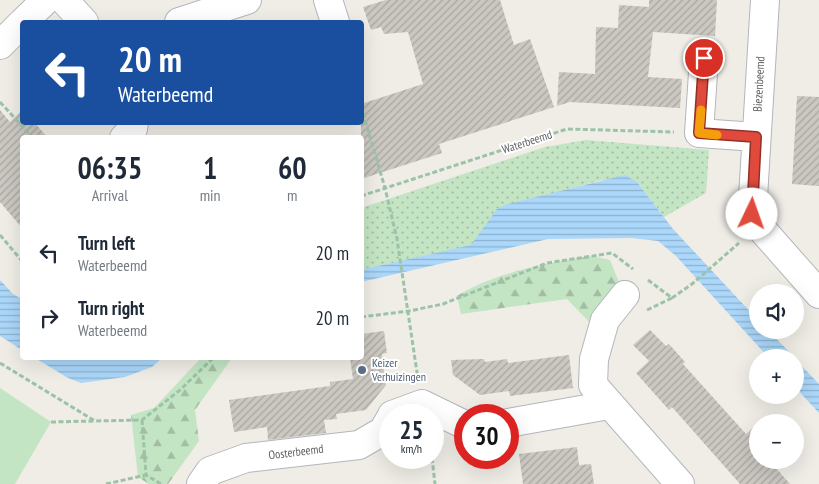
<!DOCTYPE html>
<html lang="en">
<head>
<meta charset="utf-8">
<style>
	:root { --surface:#fff; --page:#f6f6f7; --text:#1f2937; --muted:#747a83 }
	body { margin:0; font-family:"PT Sans Narrow",sans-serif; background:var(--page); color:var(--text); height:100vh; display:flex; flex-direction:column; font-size:19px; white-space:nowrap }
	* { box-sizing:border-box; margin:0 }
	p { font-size:16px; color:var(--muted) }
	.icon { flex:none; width:28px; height:28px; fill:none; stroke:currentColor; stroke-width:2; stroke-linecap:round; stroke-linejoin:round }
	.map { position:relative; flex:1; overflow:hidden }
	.side { position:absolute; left:20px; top:135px; width:344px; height:225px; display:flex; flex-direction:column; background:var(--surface); border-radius:5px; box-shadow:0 5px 20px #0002 }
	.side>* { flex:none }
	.guide { position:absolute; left:20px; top:20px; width:344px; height:105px; border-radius:5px; box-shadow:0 5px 20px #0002; background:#1a4fa0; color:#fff; overflow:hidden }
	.buttons { position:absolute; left:749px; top:284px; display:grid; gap:10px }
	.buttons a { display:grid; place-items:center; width:55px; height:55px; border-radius:50%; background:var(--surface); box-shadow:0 5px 20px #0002; font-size:25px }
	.speed { position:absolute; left:379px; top:404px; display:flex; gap:10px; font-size:25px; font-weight:700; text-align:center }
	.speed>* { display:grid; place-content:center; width:65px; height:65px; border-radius:50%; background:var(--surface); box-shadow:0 5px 20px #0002; line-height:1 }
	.speed small { font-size:12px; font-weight:400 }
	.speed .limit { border:8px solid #d22; background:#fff; color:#111 }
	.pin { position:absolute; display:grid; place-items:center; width:42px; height:42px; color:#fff; margin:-21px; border:2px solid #fff; border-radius:50%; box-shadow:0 1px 5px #0007 }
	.me { position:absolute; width:55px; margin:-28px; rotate:3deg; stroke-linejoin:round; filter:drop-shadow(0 0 4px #0008) }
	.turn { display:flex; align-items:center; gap:18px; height:105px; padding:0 15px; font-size:22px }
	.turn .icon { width:65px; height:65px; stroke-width:2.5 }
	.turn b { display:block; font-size:35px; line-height:42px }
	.eta { display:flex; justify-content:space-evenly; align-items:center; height:85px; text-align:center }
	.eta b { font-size:30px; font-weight:600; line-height:35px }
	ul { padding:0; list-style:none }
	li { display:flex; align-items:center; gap:15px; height:65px; padding:0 15px }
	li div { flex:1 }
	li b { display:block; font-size:19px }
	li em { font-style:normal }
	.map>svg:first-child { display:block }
</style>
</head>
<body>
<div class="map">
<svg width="819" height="484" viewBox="0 0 819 484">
	<defs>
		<pattern id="grass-dots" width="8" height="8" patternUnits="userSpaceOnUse" patternTransform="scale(1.25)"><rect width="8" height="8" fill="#c4e5c4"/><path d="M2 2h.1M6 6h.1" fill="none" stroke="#a2bda3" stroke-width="1.8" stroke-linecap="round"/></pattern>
		<pattern id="forest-firs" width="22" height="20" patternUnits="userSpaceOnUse" patternTransform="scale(1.25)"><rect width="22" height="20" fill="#c4e5c4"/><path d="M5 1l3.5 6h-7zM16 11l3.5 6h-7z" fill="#a2bda3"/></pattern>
		<pattern id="water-rules" width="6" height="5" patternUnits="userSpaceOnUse" patternTransform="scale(1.25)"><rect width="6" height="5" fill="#abd7fa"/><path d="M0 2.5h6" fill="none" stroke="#8eb2ce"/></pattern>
		<pattern id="building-hatch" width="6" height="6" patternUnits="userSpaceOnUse" patternTransform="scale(1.25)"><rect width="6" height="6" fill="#cbc8c2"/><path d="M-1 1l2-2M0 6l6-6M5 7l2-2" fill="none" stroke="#a8a6a1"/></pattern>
	</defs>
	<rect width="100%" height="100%" fill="#efede6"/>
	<path fill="url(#grass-dots)" d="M586,140L709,150L706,193L664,217L637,182L602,180L497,209L472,246L361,270V208L545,147Z"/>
	<path fill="url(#forest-firs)" d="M593,256L610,260L623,292L591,324L567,299L461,314L457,296C490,274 553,261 593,256Z
		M201,358H232L195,410L199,441L168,484H149L138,477L131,415L154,408Z"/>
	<path fill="#c4e5c4" d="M0,388L51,422L15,484H0Z"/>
	<path fill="url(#water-rules)" d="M625,175L637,182L673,229L757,319L758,330H768L794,357H768L676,256L658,241L632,238L548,239L361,282V270L471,245L497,209L508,204Z
		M0,280L13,294L22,299V350L0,336Z
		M35,358H162L152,367L125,377L81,383L68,378Z
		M795,359L819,384V413L795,387Z"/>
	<path fill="url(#building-hatch)" d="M386,0H500L514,45L530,39L554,107L439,144L442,153L361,179V104L423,84L408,32L384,34L381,27L371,30L363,7Z
		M649,0H717L715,36L653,32L648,77L682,79L680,108L570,102L557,106L559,72L595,74L596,27L618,28L619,5L649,7Z
		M797,96L819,97V186L792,184Z
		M0,110L10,122L22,110V122H34L48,138H22V228L0,202Z
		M650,330L666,346L669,344L685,362L683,364L746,434L756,425L758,428V460H769L790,484H740L672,407L669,410L636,373L649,361L633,345Z
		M384,331L387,353L382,354L386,385L366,410L336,414L337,419L324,420L326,433L268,440L267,427L234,432L229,400L330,386V382L353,379L350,358H361V334Z
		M569,355L573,388L510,396L509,391L480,395L453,375L451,360L484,359L485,362L507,359L508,363Z
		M577,447L579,465L591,464L594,484H523L519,454Z"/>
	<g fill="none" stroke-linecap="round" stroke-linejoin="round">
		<defs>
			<path id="minor" d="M64,0L84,22
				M328,0L335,22
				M765,0L752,214L759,226L819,294
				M23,22L46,0
				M179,22L247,0
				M0,45L22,23
				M704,58L699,133L756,137
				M124,138L133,129L134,122
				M625,295L605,320L594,359L593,385L680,484
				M392,415L422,404L465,425
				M508,423L609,405
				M201,484L210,471L246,458L359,445L383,431L390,419"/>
		</defs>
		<use href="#minor" stroke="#b3b6ba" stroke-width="30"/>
		<path stroke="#9cc3a7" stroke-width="3" stroke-dasharray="5 2.5" stroke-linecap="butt" d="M0,102L33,138
			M361,106L385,188L397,239L418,379
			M361,196L567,129L674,132
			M0,235L22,261
			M648,280L672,298L692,284L739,243
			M647,310L672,298
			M361,317L409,311L443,304L547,263L612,253L633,269
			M0,363L95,421L142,420L180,390L213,358
			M142,420L146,475L161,484
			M51,422L94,421
			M432,458L435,484
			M106,484L146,475"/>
		<use href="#minor" stroke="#fff" stroke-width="28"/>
	</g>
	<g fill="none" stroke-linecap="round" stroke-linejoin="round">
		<defs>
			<path id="route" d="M704,58L699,133L756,137L752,214"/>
		</defs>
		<use href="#route" stroke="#923027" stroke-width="12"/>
		<use href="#route" stroke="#e04a3c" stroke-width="9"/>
		<path stroke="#f59e0b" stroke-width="9" d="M701,110L699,133L717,135"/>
	</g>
	<circle fill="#5c6f8a" stroke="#fff" stroke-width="2" cx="362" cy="370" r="5"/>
	<g text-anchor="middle" stroke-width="4" stroke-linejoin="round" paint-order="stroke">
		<g font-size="12" fill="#5e6165" stroke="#fff">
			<text transform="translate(759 84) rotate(-87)" y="4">Biezenbeemd</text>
			<text transform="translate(527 142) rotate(-18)" y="4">Waterbeemd</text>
			<text transform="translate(296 452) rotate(-7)" y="4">Oosterbeemd</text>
		</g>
		<g font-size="12" fill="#4e5e75" stroke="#fff" text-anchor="start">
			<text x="372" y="367">Keizer<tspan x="372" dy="14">Verhuizingen</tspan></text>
		</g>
	</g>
</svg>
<div class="buttons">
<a><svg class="icon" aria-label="sound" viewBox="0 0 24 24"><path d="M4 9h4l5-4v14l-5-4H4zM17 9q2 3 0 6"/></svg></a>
<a>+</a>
<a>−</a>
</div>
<div class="speed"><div>25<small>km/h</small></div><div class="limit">30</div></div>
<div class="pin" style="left:704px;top:58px;background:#d93025"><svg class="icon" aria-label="arrive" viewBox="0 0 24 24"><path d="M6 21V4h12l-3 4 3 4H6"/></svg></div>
<svg class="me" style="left:752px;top:214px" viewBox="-20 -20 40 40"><circle r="19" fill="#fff"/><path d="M0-13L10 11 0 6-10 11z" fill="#e04a3c"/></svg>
<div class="guide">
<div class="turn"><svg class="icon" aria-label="left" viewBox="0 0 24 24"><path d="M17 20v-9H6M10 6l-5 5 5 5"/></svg><div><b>20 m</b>Waterbeemd</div></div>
</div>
<section class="side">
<div class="eta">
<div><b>06:35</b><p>Arrival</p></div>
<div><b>1</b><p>min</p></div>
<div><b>60</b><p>m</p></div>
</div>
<ul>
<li><svg class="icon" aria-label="left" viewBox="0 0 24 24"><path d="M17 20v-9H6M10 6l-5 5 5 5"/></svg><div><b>Turn left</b><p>Waterbeemd</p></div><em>20 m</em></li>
<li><svg class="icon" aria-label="right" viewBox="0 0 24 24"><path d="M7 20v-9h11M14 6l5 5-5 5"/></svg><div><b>Turn right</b><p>Waterbeemd</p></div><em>20 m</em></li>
</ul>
</section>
</div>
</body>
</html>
